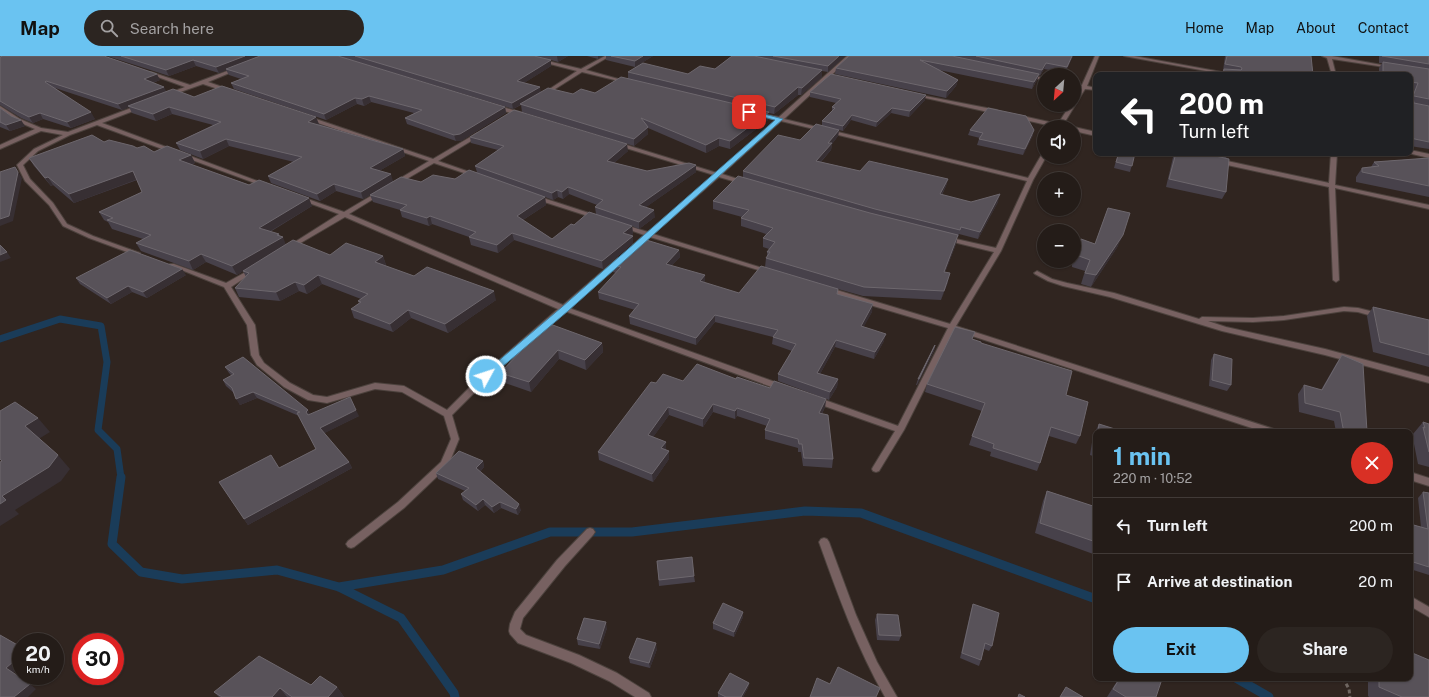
<!DOCTYPE html>
<html lang="en">
<head>
<meta charset="utf-8">
<style>
	:root { --surface:#241c18; --page:#2c2521; --text:#f1f3f6; --muted:#a3a1a2; --line:#413a37; --accent:#6ac3f1 }
	body { margin:0; font-family:"Public Sans",sans-serif; background:var(--page); color:var(--text); height:100vh; display:flex; flex-direction:column; font-size:15px; white-space:nowrap }
	* { box-sizing:border-box; margin:0 }
	p { font-size:13px; color:var(--muted) }
	.icon { flex:none; width:22px; height:22px; fill:none; stroke:currentColor; stroke-width:2; stroke-linecap:round; stroke-linejoin:round }
	.map { position:relative; flex:1; overflow:hidden }
	.drawer { position:absolute; left:1093px; top:373px; width:320px; height:252px; display:flex; flex-direction:column; background:var(--surface); border-radius:8px; box-shadow:0 1px 3px #0004,0 0 0 1px var(--line) }
	.drawer>* { flex:none }
	.top-card { position:absolute; left:1093px; top:16px; width:320px; height:84px; border-radius:8px; box-shadow:0 1px 3px #0004,0 0 0 1px var(--line); background:#202124; color:#fff; overflow:hidden }
	.needle { width:26px; rotate:206deg }
	.tools { position:absolute; left:1037px; top:12px; display:grid; gap:8px }
	.tools a { display:grid; place-items:center; width:44px; height:44px; border-radius:50%; background:var(--surface); box-shadow:0 1px 3px #0004,0 0 0 1px var(--line); font-size:20px }
	.speed { position:absolute; left:12px; top:577px; display:flex; gap:8px; font-size:20px; font-weight:700; text-align:center }
	.speed>* { display:grid; place-content:center; width:52px; height:52px; border-radius:50%; background:var(--surface); box-shadow:0 1px 3px #0004,0 0 0 1px var(--line); line-height:1 }
	.speed small { font-size:10px; font-weight:400 }
	.speed .limit { border:6px solid #d22; background:#fff; color:#111 }
	.pin { position:absolute; display:grid; place-items:center; width:34px; height:34px; color:#fff; margin:-17px; border-radius:8px; box-shadow:0 2px 6px #0006 }
	.me { position:absolute; width:44px; margin:-22px; rotate:50deg; stroke-linejoin:round; filter:drop-shadow(0 0 3px #0008) }
	.turn { display:flex; align-items:center; gap:14px; height:84px; padding:0 20px; font-size:18px }
	.turn .icon { width:52px; height:52px; stroke-width:2.5 }
	.turn b { display:block; font-size:28px; line-height:34px }
	.round { display:grid; place-items:center; flex:none; width:42px; height:42px; border-radius:21px; background:var(--page) }
	.headline { display:flex; align-items:center; justify-content:space-between; height:68px; padding:0 20px }
	h1 { font-size:24px; font-weight:700; line-height:30px; color:var(--accent) }
	.action { display:flex; gap:8px; margin-top:auto; padding:8px 20px }
	.action a { flex:1; height:46px; border-radius:24px; background:var(--accent); color:#111; font-size:16px; font-weight:700; line-height:46px; text-align:center }
	.action a+a { background:var(--page); color:var(--text) }
	ul { padding:0; list-style:none }
	li { display:flex; align-items:center; gap:12px; height:56px; padding:0 20px; border-top:1px solid var(--line) }
	li div { flex:1 }
	li b { display:block; font-size:15px }
	li em { font-style:normal }
	header { display:flex; align-items:center; gap:24px; box-sizing:border-box; height:56px; padding:0 20px; background:var(--accent); color:#111 }
	header strong { font-size:19px }
	nav { display:flex; gap:22px; margin-inline-start:auto; font-size:14px }
	.search { width:280px; height:36px; background:var(--page); display:flex; align-items:center; gap:10px; box-sizing:border-box; padding:0 14px; border-radius:22px; color:var(--muted); font-size:15px }
	.map>svg:first-child { display:block }
</style>
</head>
<body>
<header>
<strong>Map</strong>
<div class="search"><svg class="icon" aria-label="search" viewBox="0 0 24 24"><circle cx="10" cy="10" r="6"/><path d="M15 15l6 6"/></svg>Search here</div>
<nav><a>Home</a><a>Map</a><a>About</a><a>Contact</a></nav>
</header>
<div class="map">
<svg width="1429" height="641" viewBox="0 0 1429 641">
	<rect width="100%" height="100%" fill="#302520"/>
	<g fill="none" stroke-linecap="round" stroke-linejoin="round">
		<path stroke="#1a3c59" stroke-width="7" d="M0,283L60,263L101,270L107,306L98,374L117,393L121,422"/>
		<path stroke="#1a3c59" stroke-width="9" d="M121,421L112,488L141,516L182,523L277,514L339,531L401,562L454,637L455,641
			M339,531L443,514L550,476H632L805,455L861,457L1096,543
			M1236,622L1269,641"/>
		<defs>
			<path id="minor" d="M519,0H527L581,13L605,0H610L586,14L629,26L627,27L582,16L544,40H542V38L577,15Z
				M847,0H852L784,63L1028,122L1042,98L1044,97V101H1046L1033,124L1001,195L956,270L1277,374L1278,376H1264L954,274L904,374L879,415L876,416L873,415L872,413L873,411L895,375L813,346L812,344L813,342H819L898,370L948,272L826,236L824,234L828,232H830L950,268L994,196L945,184L944,183L947,181L996,192L1027,125L781,65L722,118L747,126V128H743L719,121L653,178L772,215L773,216L772,217H768L650,181L637,191H633V189L644,179L619,170L622,168L648,176L714,119L616,89V87H620L717,117L776,64L756,59V57L779,61Z
				M1095,0H1099L1087,30L1096,32V34L1085,33L1063,69L1067,71H1056L1016,62V60L1018,59L1058,68L1070,49H1074V43L1081,32L1074,30V28L1082,29Z
				M1124,0H1134L1238,19H1228Z
				M1322,0H1332L1393,11L1391,12L1332,3L1336,19H1332L1327,2Z
				M235,12L239,13L208,26L231,34V36H227L203,28L169,40L167,39V38L185,31L147,17L151,16L190,29Z
				M1027,19L1044,22V24L1027,21Z
				M915,38L997,54L1000,56L997,58L917,40H915Z
				M139,49L141,50V52L102,67L268,129L265,131L263,130L97,69L70,79L38,95L23,109L30,123L53,147L67,168L93,180L140,197V199L138,200L89,182L63,170L49,149L25,125L17,109L18,108L34,93L63,79L41,75L0,93V89L35,73L16,65L0,54V50L20,63L41,72L68,76Z
				M496,49L523,57L524,58L521,60L494,52L493,51Z
				M306,61H310L433,103L477,77H481V79L438,105L478,119L473,120L434,107L398,128H394V126L429,105L306,63Z
				M1074,71L1096,76V80L1074,75Z
				M1410,94L1429,98V102L1408,97H1410Z
				M1331,97H1337L1335,129L1429,149V153L1335,132L1339,224L1336,226L1333,224L1329,131L1218,107L1215,105L1218,103L1329,127Z
				M381,134L384,136L383,137L349,158L563,249L618,202H622V204L569,252L786,330L787,332L786,334H780L565,255L489,322L452,359L459,383L448,410L404,452L354,491L351,492L348,491L346,488L348,485L398,446L441,406L451,383L444,360L402,336L375,333L327,347L308,344L284,331L257,309L251,299L247,269L224,231L169,209L170,208H174L226,227L251,213H255L256,214L255,215L231,231L255,269L259,299L264,307L290,327L313,339L327,341L375,327L404,330L447,354L483,318L558,253L345,161L292,192L290,193L287,191L339,158L298,143V141H302L344,156Z
				M537,140L598,160L599,161L596,163L594,162L535,143V141Z
				M1037,215L1052,223L1067,227L1114,237L1199,263L1202,261L1253,262L1284,260L1344,251L1358,252L1382,258L1383,260L1382,262H1379L1358,256L1344,255L1284,264L1253,266L1208,265L1226,271L1325,293L1429,321V327L1325,299L1222,275L1110,241L1063,230L1048,225L1035,218L1034,217Z
				M1410,416L1429,422V430L1410,424Z
				M590,472L593,473L595,476L593,479L565,510L523,562L520,573L526,579L579,599L617,617L649,637L651,641H635L609,625L571,607L518,587L510,578L509,575L510,568L515,556L557,504L587,473Z
				M824,482L827,483L829,486L856,559L877,606L897,641H885C857,592 838,539 819,486L821,483Z
				M1410,540L1429,551V561L1410,550Z"/>
		</defs>
		<use href="#minor" stroke="#4c423d" stroke-width="2"/>
		<path stroke="#6f6661" stroke-width="3" stroke-dasharray="4 2.5" stroke-linecap="butt" d="M1343,622L1349,633L1350,641"/>
		<use href="#minor" fill="#776161" fill-rule="evenodd"/>
	</g>
	<path fill="#47414a" fill-rule="evenodd" d="M0,0L160,24L153,27L167,36L319,68H318L403,93L405,100L379,115L393,125L421,126L455,123L477,116L475,110L498,94L471,87L470,81L628,95L614,107L647,115L696,116L646,151L655,161L639,173L632,170L633,178L631,179L633,187L603,213L514,184L498,197L471,189L469,181L432,168L429,170L402,161L400,154L373,146L370,139L363,143L336,135L320,145L271,127L268,120L294,106L229,90L203,103L180,94L176,87L213,69L172,58L156,65L132,57L129,51L122,54L55,32L95,63L71,72L43,63L33,67L21,62L0,49ZM569,138L597,149L595,151L596,158L574,169L552,183L523,164L546,149L545,141L553,144L558,141L563,143Z
		M107,0H338L505,51L506,57L461,85H456L407,68L405,62L414,57L371,46L364,50L357,48L326,64L234,33L231,27L241,23L229,19L226,14L219,17L196,10L169,20Z
		M338,0H568L558,6L551,4V10L524,27L540,37L573,38L595,37L628,23V16L688,18L715,13L732,0H845L828,16L822,15V21L801,39H798L774,58L769,57L768,64L730,93L719,90L706,97L648,72V78L634,90L522,56L521,49L513,53Z
		M587,0H602L598,3Z
		M606,0H653L635,11L606,4Z
		M849,0H1073L1065,17L1044,13L1040,20L1039,19L1037,24L1032,33L939,14L958,24L956,30L946,42L835,18L836,12Z
		M1225,0H1311L1313,19H1222L1224,15H1223Z
		M1379,0H1429V93L1410,90V44L1414,34L1410,33V19H1379V12L1382,7H1379Z
		M810,36L925,44L909,61L891,57L876,71L851,64L843,75L839,74L838,80L832,88L831,94L821,106L860,115L948,123L946,130L942,139L971,146H998L978,183L959,178L958,181H957L956,188L945,216L948,226L941,244L863,240L838,233L837,238L872,256L863,271L884,285L874,303L835,291L820,318L838,323L837,331L829,344L778,325V318L792,295L772,288L773,281L715,266L696,289L630,268L629,260L635,254L599,243L598,236L616,217L613,216L612,209L679,194L680,201L671,210L704,227L739,237L765,211L766,202L767,201V196L769,193L763,191V182L766,178L741,170V162L742,161L713,153V145L743,121V115L800,84L822,70V65L832,56V51L836,47L810,41Z
		M0,52L25,70L10,75L0,71Z
		M970,74L1033,79L1023,99L977,89L979,83L980,82L968,79Z
		M104,86L137,92L154,96L191,99L195,107L191,109L312,150L270,176L279,178L286,189L330,199L383,200L386,209L385,210L414,220L496,244L448,277L411,262L393,276L354,262L351,253L359,247L358,245L361,243L322,228L307,238L299,235L280,245L239,241L235,232L246,221L243,215L237,219L206,206L193,214L141,195L136,187L143,183L112,173L108,166L104,164L99,156L142,136L137,124L74,147L53,129L51,130L34,110L29,102Z
		M1118,97H1135L1130,116L1114,112Z
		M1174,97H1229L1226,102V136L1222,143L1166,131Z
		M1429,102V141L1356,126V121L1362,112L1371,111L1374,106Z
		M1108,152L1118,190L1091,231L1081,228L1085,215L1072,211V205H1074V196L1076,191L1095,188Z
		M186,219L147,242L132,236L111,248L80,228L76,222Z
		M1373,251L1429,264V311L1373,296L1367,260Z
		M973,284L981,287L1066,339L1080,380L1076,388L1049,380L1040,407L1037,415L990,400L991,396L969,389L972,380L982,355L925,336L927,328Z
		M602,287L603,296L586,314L559,303L531,336L502,326L500,317L518,298L517,294Z
		M935,289L934,295L917,329H916L918,323Z
		M1214,298L1231,329L1227,335L1209,330L1211,304Z
		M1342,299L1367,376H1336L1334,365L1299,356L1298,338L1304,329L1321,334L1336,308Z
		M225,311L310,358L359,360L324,377L349,406L352,412L248,469L219,426L279,412L316,393L299,360L257,342L240,349L234,337L226,330L223,324L232,320L229,317Z
		M736,323L770,332L826,343L825,351L822,358L833,403L832,412L803,410L801,396H798V392L765,383V374L767,370L737,360L735,363L713,356L703,371L669,359L653,381L666,386V394L669,395V403L653,426L599,404L598,396L656,327Z
		M1423,366L1429,368V411L1418,408L1413,383L1414,382L1413,378Z
		M1099,368L1118,376H1096V401L1090,399L1093,380Z
		M483,405L484,411L480,416L521,454L518,459L501,452L494,457L485,449L478,455L463,444L461,438L465,435L438,423L436,417Z
		M1047,435L1096,451V499L1035,477L1043,445Z
		M1423,436L1429,437V519L1410,513V468L1421,471L1418,442Z
		M657,505L694,520L695,526L659,530Z
		M973,548L992,590L989,595L984,593L981,604L979,610L960,602L971,554Z
		M743,556V561L734,581L713,573V567Z
		M877,558L901,580L899,585L877,584L875,564Z
		M607,572L600,593L578,589L577,583Z
		M657,593L650,612L630,607L629,602Z
		M1119,622H1155L1156,641H1107Z
		M1368,622H1410L1429,641H1369L1368,640Z
		M749,627L748,632L743,641H718V637Z
		M311,629L337,631L344,641H219L214,636Z"/>
	<path fill="#372f33" d="M245,0H263L219,17L216,11Z
		M557,0H568L558,6Z
		M598,0H602L598,3Z
		M643,0H653L635,11V5Z
		M839,0H845L828,16V10Z
		M1072,0H1073L1065,17L1067,11Z
		M193,4L196,10L169,20L166,14Z
		M551,4V10L518,31L517,25Z
		M1046,7L1044,13L1040,20L1042,14Z
		M822,14V21L801,39L802,32Z
		M157,18L160,24L146,29L144,23Z
		M1039,18L1037,24L1032,33L1034,26Z
		M958,24L956,30L946,42L947,35Z
		M164,31L167,37L128,50L129,51L122,54L118,48Z
		M540,31L541,37L513,53L512,47Z
		M798,31V39L774,58L775,51Z
		M926,39L925,44L909,61L910,55Z
		M369,40L371,46L364,50L362,43Z
		M355,42L357,48L326,64L324,58Z
		M169,51L172,58L156,65L153,58Z
		M505,51L506,57L461,85H456L454,79Z
		M892,52L891,57L876,71L877,66Z
		M91,56L95,63L71,72L67,66Z
		M769,56L768,64L730,93V85Z
		M40,57L43,63L33,67L29,61Z
		M852,59L851,64L843,75V70Z
		M316,61L319,68L310,72L308,66Z
		M21,64L25,70L10,75L6,69Z
		M648,71V78L634,90V83Z
		M839,74L838,80L832,88L831,94L815,112L816,105L828,87Z
		M1034,74L1033,79L1023,99L1025,93Z
		M719,82V90L706,97V89Z
		M226,83L229,90L203,103L200,95Z
		M627,88L628,95L608,112L607,105Z
		M403,93L405,100L372,119L370,112Z
		M191,99L195,107L183,112L179,104Z
		M696,109V116L639,156V149Z
		M15,111L22,122L13,165L0,170V163Z
		M133,115L138,123L74,147L69,138Z
		M391,118L393,125L363,143L361,136Z
		M48,121L53,129L51,130L45,122Z
		M948,123L946,130L938,145L940,138Z
		M334,128L336,135L320,145L317,138Z
		M568,131L569,138L563,143L562,136Z
		M557,134L558,141L553,144L552,137Z
		M1000,138L998,146L978,183L980,176Z
		M545,141L546,149L518,167L517,160Z
		M309,142L312,150L262,180L259,172Z
		M654,154L655,161L639,173V166Z
		M430,160L432,168L429,170L427,162Z
		M632,170L633,178L624,184L623,177Z
		M512,177L514,184L498,197L497,189Z
		M279,178L281,182L283,181L286,189L237,219L232,210Z
		M958,179L956,188L942,225L944,216Z
		M1123,179L1118,190L1091,231L1096,219Z
		M633,180V187L603,213L602,205Z
		M679,194L680,201L666,215V208Z
		M7,196L11,202L0,206V199Z
		M201,198L206,206L193,214L189,205Z
		M383,200L386,209L378,215L375,206Z
		M182,213L186,219L147,242L143,236Z
		M950,217L948,226L941,244Z
		M318,219L322,228L307,238L304,229Z
		M705,219V227L700,225Z
		M295,226L299,235L280,245L276,236Z
		M128,230L132,236L111,248L107,242Z
		M494,235L496,244L448,277L445,268Z
		M873,248L872,256L860,278L861,270Z
		M408,254L411,262L393,276L390,268Z
		M715,259V266L696,289V282Z
		M886,278L884,285L874,303L875,296Z
		M836,284L835,291L816,325L817,317Z
		M602,287L603,296L586,314L585,304Z
		M935,289L934,295L917,329L919,323Z
		M558,294L559,303L531,336L529,326Z
		M838,323L837,331L829,344L830,336Z
		M253,336L257,342L240,349L236,343Z
		M826,343L825,351L818,365L819,357Z
		M713,348V356L703,371V363Z
		M668,351L669,359L649,387L648,379Z
		M737,352V360L735,363V355Z
		M308,354L311,360L309,362L306,356Z
		M356,354L359,360L323,378L320,372Z
		M38,362L50,376L37,384L25,370Z
		M666,386V394L661,392Z
		M669,395V403L653,426L652,418Z
		M58,399L70,413L61,425L15,454L19,458L0,470V448L2,440Z
		M483,405L484,411L478,418L476,412Z
		M349,406L352,412L248,469L244,463Z
		M483,443L485,449L478,455L476,449Z
		M500,446L501,452L494,457L492,451Z
		M519,448L521,454L518,459L516,453Z
		M743,556V561L734,581V576Z
		M606,566L607,572L600,593L599,588Z
		M656,587L657,593L650,612L649,607Z
		M21,599V610L13,617L6,612Z
		M749,627L748,632L743,641H741Z
		M30,628L36,633L28,641H14Z
		M337,631L344,641H328Z
		M280,632L287,641H272Z"/>
	<path fill="#585259" stroke="#6d676d" d="M3,0H104L157,18L144,23L164,31L118,48L46,25L45,26L91,56L67,66L40,57L29,61L17,55L0,45V1Z
		M121,0H245L216,11L193,4L166,14Z
		M260,0H338L505,51L460,78L454,79L405,62L422,54L369,40L362,43L355,42L324,58L231,27L249,20L226,13Z
		M355,0H534L551,4L517,25L540,31L512,47Z
		M611,0H643L635,5Z
		M732,0H754L822,14L802,32L798,31L775,51L628,16L643,7L688,18L700,10L715,13Z
		M773,0H839L828,10Z
		M849,0H952L1039,18L1034,26L920,4L958,24L947,35L836,12Z
		M976,0H1072L1067,11L1046,7L1042,14Z
		M1227,0H1311L1313,19H1223L1224,13L1241,14L1242,13L1241,11L1225,8Z
		M1382,0H1429V8Z
		M1383,6L1429,13V43L1414,40L1413,41L1414,47L1429,50V86L1410,82V48L1418,27L1410,26V19H1383Z
		M831,18L926,39L910,55L892,52L877,66L852,59L843,70L822,65L835,52L832,51L841,43L810,36Z
		M621,21L769,56L730,85L719,82L706,89L641,62L648,71L634,83L520,48L548,32L573,38L581,33L595,37Z
		M222,30L316,61L308,66L403,93L370,112L391,118L361,136L334,128L317,138L268,120L302,101L226,83L200,95L176,87L221,66L169,51L153,58L128,50L173,33L194,41Z
		M0,52L11,60L21,64L6,69L0,66Z
		M988,52L1026,60L1034,74L1025,93L979,83L983,77L970,74Z
		M514,54L627,88L607,105L647,115L689,107L696,109L639,149L654,154L639,166L595,151L603,144L568,131L562,136L557,134L552,137L475,110L504,90L470,81Z
		M816,68L839,74L828,87H832L816,105L860,115L869,105L948,123L940,138L971,146L1000,138L980,176L961,171L960,174L875,153L743,115L778,79L800,84Z
		M92,79L104,86L109,84L133,90L137,92L144,90L154,96L167,90L191,99L179,104L249,129L259,124L309,142L259,172L279,178L277,179L283,181L232,210L201,198L189,205L136,187L151,179L107,164L113,162L99,156L142,136L133,115L69,138L48,121L45,122L29,102Z
		M1119,97H1135L1132,110L1116,106Z
		M1176,97H1202L1229,103L1226,136L1169,123Z
		M1429,102V130L1362,116V112L1379,110L1374,106Z
		M15,111L18,116L9,160L0,163V116Z
		M469,114L545,141L517,160L552,183L571,168L574,169L589,156L632,170L623,177L633,180L602,205L512,177L497,189L469,181L476,176L430,160L427,162L400,154L407,149L370,139L401,121L421,126L433,119L455,123Z
		M738,120L870,157L958,179L944,216L950,217L944,235L864,231L766,202L770,196H767L775,186L763,182L773,172L741,162L749,154L713,145Z
		M1108,152L1130,157L1123,179L1096,219L1085,217L1090,204L1076,199V191L1081,183L1095,188Z
		M643,183L679,194L666,208L705,219L700,225L739,237L761,210L838,233L837,238L873,248L861,270L886,278L875,296L836,284L817,317L838,323L830,336L778,318L796,288L773,281L778,274L715,259L696,282L629,260L639,248L598,236L621,211L612,209Z
		M293,184L330,199L346,187L383,200L375,206L414,220L427,211L494,235L445,268L408,254L390,268L351,253L361,246L358,245L368,238L318,219L304,229L295,226L276,236L235,232L249,217L243,215Z
		M0,189L7,196L0,199Z
		M130,194L182,213L143,236L128,230L107,242L76,222Z
		M1373,251L1429,264V299L1380,286Z
		M550,268L602,287L585,304L558,294L529,326L500,317L520,296L517,294Z
		M955,271L975,276L972,283L981,286V287L1072,315L1066,339L1088,346L1080,380L1051,371L1040,407L993,392L994,388L972,380L985,347L927,328Z
		M935,289L919,323H918Z
		M1214,298L1232,303L1231,329L1212,324Z
		M1342,299L1363,308L1367,376H1356L1343,372L1340,356L1305,347L1304,329L1322,334Z
		M243,301L308,354L306,356L308,359L350,341L356,354L320,372L349,406L244,463L219,426L271,399L279,412L316,393L297,357L300,356L253,336L236,343L232,332L223,324L234,318L225,311Z
		M697,308L736,323L737,321L770,332L774,325L826,343L819,357L828,359L833,403L804,402L802,388H799L798,383L765,374L770,363L737,352L735,355L713,348L703,363L668,351L648,379L666,386L661,392L669,395L652,418L598,396L651,326L656,327L663,318L683,325Z
		M15,346L38,362L25,370L58,399L49,411L2,440L6,444L0,448V406L2,405L0,403V355Z
		M1423,366L1429,368V396L1423,371L1425,372Z
		M1099,368L1118,374V376H1098Z
		M459,395L483,405L476,412L519,448L516,453L500,446L492,451L483,443L476,449L461,438L469,432L436,417Z
		M1047,435L1096,451V486L1040,467Z
		M1423,436L1429,437V511L1410,505V468L1428,473Z
		M692,501L694,520L659,524L657,505Z
		M723,547L743,556L734,576L713,567Z
		M973,548L999,557L992,590L985,587L981,604L962,597Z
		M877,558L898,559L901,580L879,579Z
		M584,562L606,566L599,588L577,583Z
		M0,579L21,591V599L6,612L30,628L14,641H0Z
		M637,582L656,587L649,607L629,602Z
		M1410,596L1429,604V641H1402L1379,631V622H1410Z
		M259,600L311,629L320,620L337,631L328,641H292L280,632L272,641H222L214,636Z
		M838,611L880,632L876,641H810L817,622L830,628Z
		M730,617L749,627L741,641H726L718,637Z
		M1120,622H1155L1161,626L1156,641H1126L1113,633Z
		M1066,631L1083,641H1060Z
		M1019,638L1025,641H1018Z"/>
	<path fill="#6ac3f1" stroke="#457f9d" d="M749,54L783,63L568,255L489,322H483L481,320L483,318L562,251L775,64L747,57V55Z"/>
</svg>
<div class="tools">
<a><svg class="needle" viewBox="-14 -14 28 28"><path d="M0-13l5 13h-10z" fill="#e53935"/><path d="M0 13l5-13h-10z" fill="#a3a1a2"/></svg></a>
<a><svg class="icon" aria-label="sound" viewBox="0 0 24 24"><path d="M4 9h4l5-4v14l-5-4H4zM17 9q2 3 0 6"/></svg></a>
<a>+</a>
<a>−</a>
</div>
<div class="speed"><div>20<small>km/h</small></div><div class="limit">30</div></div>
<div class="pin" style="left:749px;top:56px;background:#d93025"><svg class="icon" aria-label="arrive" viewBox="0 0 24 24"><path d="M6 21V4h12l-3 4 3 4H6"/></svg></div>
<svg class="me" style="left:486px;top:320px" viewBox="-20 -20 40 40"><circle r="17" fill="#6ac3f1" stroke="#fff" stroke-width="3"/><path d="M0-11L8 9 0 5-8 9z" fill="#fff"/></svg>
<div class="top-card">
<div class="turn"><svg class="icon" aria-label="left" viewBox="0 0 24 24"><path d="M17 20v-9H6M10 6l-5 5 5 5"/></svg><div><b>200 m</b>Turn left</div></div>
</div>
<section class="drawer">
<div class="headline"><div><h1>1 min</h1><p>220 m · 10:52</p></div><a class="round" style="background:#d93025;color:#fff"><svg class="icon" aria-label="close" viewBox="0 0 24 24"><path d="M6 6l12 12M18 6L6 18"/></svg></a></div>
<ul>
<li><svg class="icon" aria-label="left" viewBox="0 0 24 24"><path d="M17 20v-9H6M10 6l-5 5 5 5"/></svg><div><b>Turn left</b></div><em>200 m</em></li>
<li><svg class="icon" aria-label="arrive" viewBox="0 0 24 24"><path d="M6 21V4h12l-3 4 3 4H6"/></svg><div><b>Arrive at destination</b></div><em>20 m</em></li>
</ul>
<div class="action"><a>Exit</a><a>Share</a></div>
</section>
</div>
</body>
</html>
